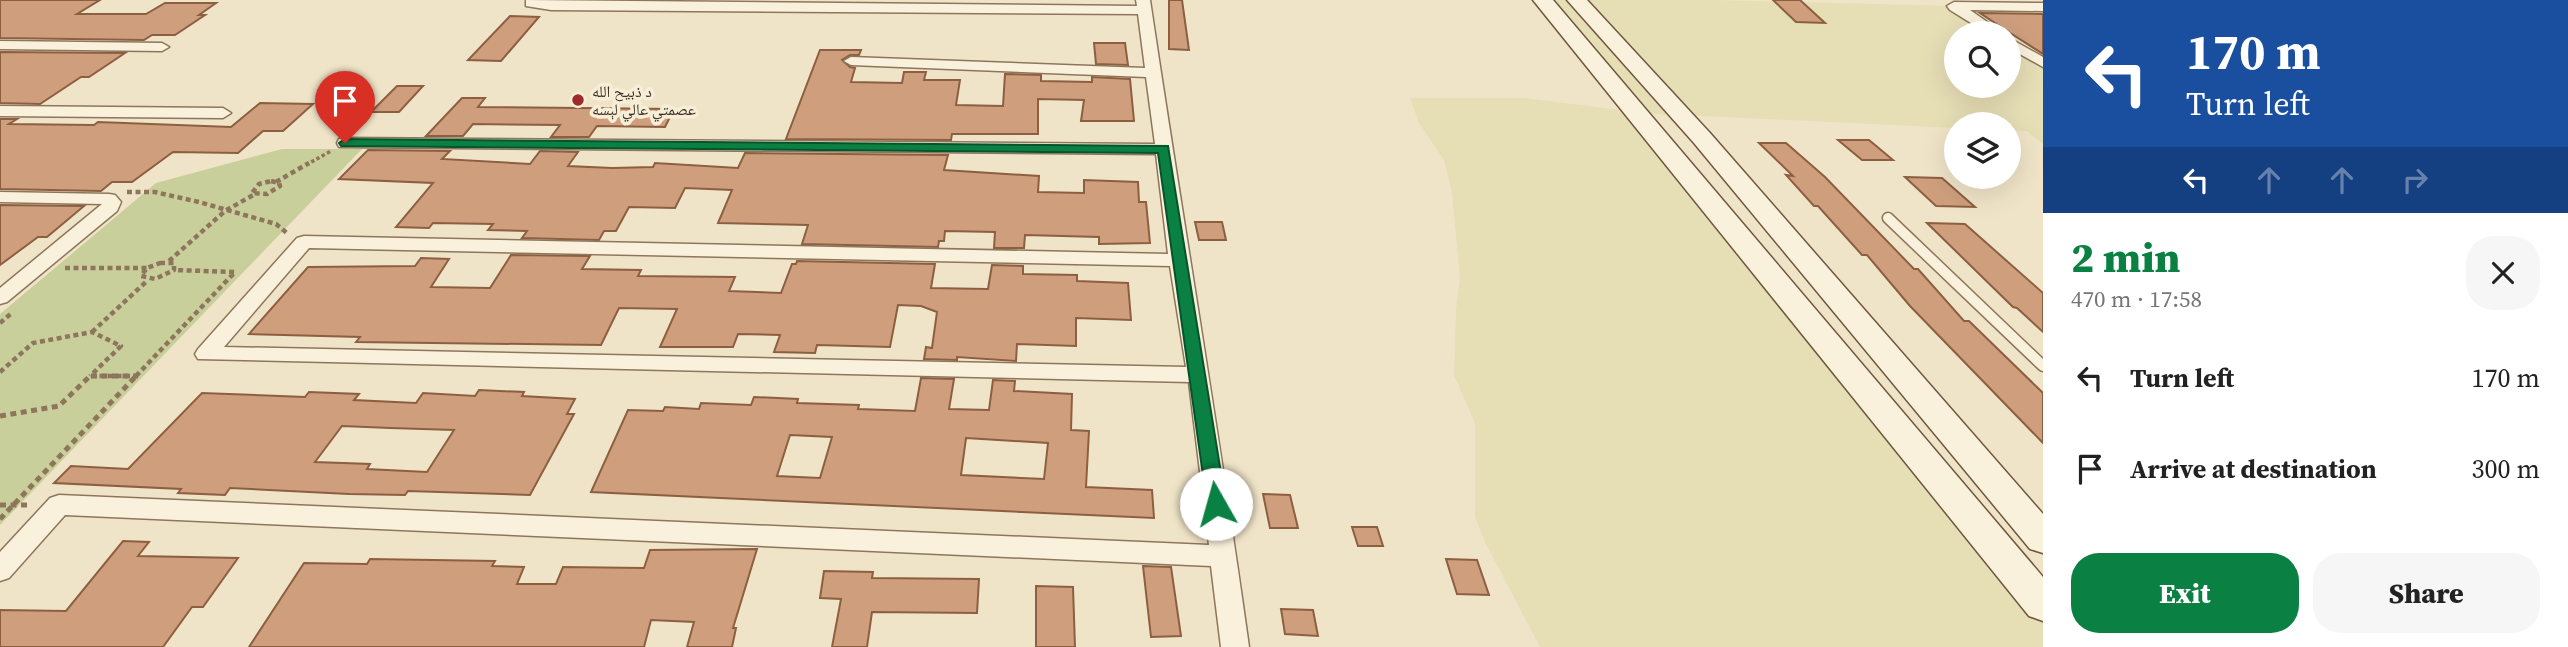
<!DOCTYPE html>
<html lang="en">
<head>
<meta charset="utf-8">
<style>
	:root { --surface:#fff; --page:#f6f6f6; --text:#222; --muted:#767676; --accent:#0b8043 }
	body { margin:0; font-family:"Source Serif 4","Noto Naskh Arabic",serif; background:var(--page); color:var(--text); height:100vh; display:flex; flex-direction:column; font-size:26px; white-space:nowrap }
	* { box-sizing:border-box; margin:0 }
	p { font-size:23px; color:var(--muted) }
	.icon { flex:none; width:38px; height:38px; fill:none; stroke:currentColor; stroke-width:2; stroke-linecap:round; stroke-linejoin:round }
	.map { position:relative; flex:1; overflow:hidden }
	.side { display:flex; flex-direction:column; background:var(--surface); width:525px }
	.side>* { flex:none }
	.guide { background:#1a4fa0; color:#fff; overflow:hidden }
	.buttons { position:absolute; left:1944px; top:21px; display:grid; gap:14px }
	.buttons a { display:grid; place-items:center; width:77px; height:77px; border-radius:50%; background:var(--surface); box-shadow:0 7px 28px #0002; font-size:35px }
	.pin { position:absolute; display:grid; place-items:center; width:60px; height:60px; color:#fff; margin:-72px -30px; border-radius:50% 50% 50% 0; rotate:-45deg; box-shadow:0 0 7px #0007 }
	.pin .icon { rotate:45deg }
	.me { position:absolute; width:77px; margin:-38px; rotate:353deg; stroke-linejoin:round; filter:drop-shadow(0 0 5px #0008) }
	.turn { display:flex; align-items:center; gap:24px; height:147px; padding:0 28px; font-size:32px }
	.turn .icon { width:91px; height:91px; stroke-width:2.5 }
	.turn b { display:block; font-size:49px; line-height:60px }
	.lanes { display:flex; align-items:center; height:66px; padding:0 28px; background:#0003; justify-content:center; gap:35px; direction:ltr }
	.lanes .off { opacity:.35 }
	.round { display:grid; place-items:center; flex:none; width:74px; height:74px; border-radius:28px; background:var(--page) }
	.summary { display:flex; align-items:center; justify-content:space-between; height:119px; padding:0 28px }
	h1 { font-size:42px; font-weight:800; line-height:52px; color:var(--accent) }
	.action { display:flex; gap:14px; margin-top:auto; padding:14px 28px }
	.action a { flex:1; height:80px; border-radius:28px; background:var(--accent); color:#fff; font-size:28px; font-weight:800; line-height:80px; text-align:center }
	.action a+a { background:var(--page); color:var(--text) }
	ul { padding:0; list-style:none }
	li { display:flex; align-items:center; gap:21px; height:91px; padding:0 28px }
	li div { flex:1 }
	li b { display:block; font-size:26px }
	li em { font-style:normal }
	main { display:flex; flex:1; min-height:0 }
	.map>svg:first-child { display:block }
</style>
</head>
<body>
<main>
<div class="map">
<svg width="2043" height="647" viewBox="0 0 2043 647">
	<rect width="100%" height="100%" fill="#f0e4c8"/>
	<path fill="#e6deb5" d="M1543,0H1714L1954,6L1996,33H1956V86H2009V42L2043,63V144L2027,131L2009,130V124H1956V128L1638,113L2043,605V647H1540L1485,542L1475,517V423L1454,375L1456,309L1460,278L1452,193L1444,160L1419,123L1410,98H1525L1636,112Z"/>
	<path fill="#c9cf9b" d="M282,149H362L0,525V314L156,183Z"/>
	<path fill="#cf9f7d" stroke="#8d5f41" stroke-width="2" fill-rule="evenodd" d="M0,0H100L77,14H146L165,3H216L199,15H205L175,35H152L144,40L0,38Z
		M1169,0H1182L1189,50L1169,49Z
		M1773,0H1800L1825,23L1796,22Z
		M1980,13L2043,14V54L2007,31Z
		M510,16L539,17L501,61L468,60Z
		M1094,43H1125L1128,65L1096,64Z
		M820,50H861L859,55H850L842,60L850,67L855,68L851,82L902,83L904,72H926L924,80H960L956,105L1003,106L1005,74L1041,75V81L1092,82V77L1130,79L1134,121H1081L1084,100L1038,99V134H952L951,140L786,139Z
		M0,52L125,53L89,77H81L40,104L0,103Z
		M397,86H423L399,112H371Z
		M462,98H485L478,107L674,109L665,127L597,126L589,137H551L560,125L473,124L463,136H426Z
		M260,103L313,104L283,131H263L238,153L173,152L132,182H112L101,191L0,189V119H17L9,124L94,125L98,122L231,127Z
		M1838,140H1869L1893,160H1862Z
		M1759,143H1786L1825,177L1914,269H1918L1964,321H1969L2043,393V443L1910,306L1867,255H1862L1818,206H1814L1786,175L1793,176Z
		M368,150L450,151L442,159L530,164L540,151L578,152L568,166L612,168L653,167L655,163L738,168L745,153L948,155L944,170L1039,176L1038,192L1084,193V180L1138,182L1139,202H1146L1150,243L1099,244V237L1025,235L1024,248H994L995,232L945,231L944,241H939L938,247L802,244L808,225L718,223L732,190L685,188L675,208L629,207L616,231H604L599,240L522,238L527,231L488,230L493,224L433,223L429,228L396,227L433,183L339,179Z
		M1905,177L1942,178L1975,207L1936,206Z
		M0,205L84,206L47,237H38L0,265Z
		M1195,222H1222L1226,240H1199Z
		M1927,223L1965,224L2043,293V332L2017,308L2013,307Z
		M511,255L590,256L582,269L641,270L638,276L735,277L729,291L781,293L792,264H796L797,261L935,264L931,288L988,289L992,265L1023,266V274L1077,275V281L1128,283L1131,320L1076,318V346L1017,344L1016,361L957,357V360L924,359L926,347L932,348L937,312L921,306L898,305L890,347L817,345L815,353L774,352L780,335L738,334L733,347H660L677,309L619,308L601,345L356,342L360,337L249,334L308,267L415,266L421,258L449,259L431,287L490,288Z
		M921,378L954,379L949,409L989,410L993,380L1015,381L1014,391L1072,394L1071,430L1089,431L1086,487L1152,490L1154,518L591,492L628,410L663,411L665,407L699,409L701,403L751,405L754,397L798,399L797,403L859,405L858,409L915,411ZM790,435L832,437L820,478L777,476ZM966,438L1048,443L1044,479L961,475Z
		M479,390L524,392L522,396L575,399L567,414H574L530,495L408,491L405,495L349,494L230,488L225,495L178,493L181,489L54,483L71,466L128,469L202,393L305,397L309,392L359,394L354,400L416,403L423,393L475,396ZM342,426L390,428L454,430L427,472L367,469L370,464L315,462Z
		M1263,494L1290,495L1298,528H1270Z
		M1352,527H1377L1383,546H1358Z
		M123,541L149,542L138,556L238,558L203,607H192L163,647H0V610L66,611Z
		M757,549L733,628H736L732,647H687L694,622L651,620L644,647H249L304,563L367,564L370,559L495,561L492,566L524,567L517,584H556L563,567L644,568L650,550Z
		M1446,559L1477,560L1489,595L1457,594Z
		M1143,566L1171,567L1181,636L1151,637Z
		M824,571L873,572L872,578L979,579L977,613L872,612L867,647H832L841,599L820,598Z
		M1036,586L1073,587L1075,647H1036Z
		M1281,609L1313,610L1318,636L1285,634Z"/>
	<g fill="none" stroke-linecap="round" stroke-linejoin="round">
		<defs>
			<path id="service" d="M1888,218L2043,366"/>
			<path id="minor" d="M526,0L1137,6L1136,0H1150C1182,215 1219,431 1249,647H1221L1211,566L65,515L9,578L0,581V552L50,498L59,495L1209,545L1189,382L198,359L195,354L198,349L297,238L304,236L1168,254L1156,154L339,147L337,143L339,139L345,138L1155,144L1146,77L851,65L844,61L851,57L1145,68L1138,14L551,10L526,6ZM309,248L1170,266L1186,367L224,347Z
				M1954,2L2043,3V11L1970,10L2003,33H1987L1950,10L1947,6Z
				M2009,38L2043,57V67L2009,48Z
				M0,41L162,43L169,47L162,51L0,49Z
				M0,106L223,108L231,113L223,118L0,116Z
				M0,192L109,194L115,195L121,202L117,211L7,302L0,304V288L102,204L0,202Z"/>
			<path id="secondary" d="M1533,0H1553L2043,577V621L2029,616Z
				M1567,0H1587L1710,133L2043,514V553L2030,549L1694,143Z"/>
		</defs>
		<use href="#service" stroke="#8d765c" stroke-width="13"/>
		<use href="#minor" stroke="#8d765c" stroke-width="3"/>
		<use href="#secondary" stroke="#6f573f" stroke-width="3"/>
		<path stroke="#8d765c" stroke-width="3.5" stroke-dasharray="3.5 2.5" stroke-linecap="butt" d="M306,165L331,151"/>
		<path stroke="#8d765c" stroke-width="4.5" stroke-dasharray="5 3.5" stroke-linecap="butt" d="M271,181L279,183L280,186L267,194L252,193L259,184Z
			M276,182L309,163
			M127,192H155L199,202L276,224L288,234
			M169,261L225,211L255,194
			M160,263H174V270L155,279L141,276L147,268Z
			M65,268H147
			M0,323L13,312
			M92,332L148,280
			M0,372L33,343L92,332L121,346L90,376
			M91,376H138
			M136,376L235,272L174,270"/>
		<path stroke="#8d765c" stroke-width="5" stroke-dasharray="6 4.5" stroke-linecap="butt" d="M91,376H138
			M0,416L59,406L91,375
			M0,505H31
			M0,519L137,375"/>
		<use href="#service" stroke="#faf1dc" stroke-width="10"/>
		<use href="#minor" fill="#faf1dc" fill-rule="evenodd"/>
		<use href="#secondary" fill="#faf1dc" fill-rule="evenodd"/>
	</g>
	<path fill="#0b8043" stroke="#07532c" stroke-width="2" d="M345,139L1168,146L1226,504L1223,509L1216,511L1209,509L1207,504L1158,153L341,146L339,143Z"/>
	<circle fill="#9e2a2b" stroke="#f7eed8" stroke-width="2.5" cx="578" cy="100" r="7"/>
	<g text-anchor="middle" stroke-width="7" stroke-linejoin="round" paint-order="stroke">
		<g font-size="16" fill="#3d2e20" stroke="#f7eed8" text-anchor="start">
			<text x="592" y="97">د ذبیح الله<tspan x="592" dy="18">عصمتي عالي لېسه</tspan></text>
		</g>
	</g>
</svg>
<div class="buttons">
<a><svg class="icon" aria-label="search" viewBox="0 0 24 24"><circle cx="10" cy="10" r="6"/><path d="M15 15l6 6"/></svg></a>
<a><svg class="icon" aria-label="layers" viewBox="0 0 24 24"><path d="M12 4l9 5-9 5-9-5zM3 14l9 5 9-5"/></svg></a>
</div>
<div class="pin" style="left:345px;top:143px;background:#d93025"><svg class="icon" aria-label="arrive" viewBox="0 0 24 24"><path d="M6 21V4h12l-3 4 3 4H6"/></svg></div>
<svg class="me" style="left:1216px;top:504px" viewBox="-20 -20 40 40"><circle r="19" fill="#fff"/><path d="M0-13L10 11 0 6-10 11z" fill="#0b8043"/></svg>
</div>
<section class="side">
<div class="guide">
<div class="turn"><svg class="icon" aria-label="left" viewBox="0 0 24 24"><path d="M17 20v-9H6M10 6l-5 5 5 5"/></svg><div><b>170 m</b>Turn left</div></div>
<div class="lanes"><svg class="icon" aria-label="left" viewBox="0 0 24 24"><path d="M17 20v-9H6M10 6l-5 5 5 5"/></svg><svg class="icon off" aria-label="ahead" viewBox="0 0 24 24"><path d="M12 20V5M6 11l6-6 6 6"/></svg><svg class="icon off" aria-label="ahead" viewBox="0 0 24 24"><path d="M12 20V5M6 11l6-6 6 6"/></svg><svg class="icon off" aria-label="right" viewBox="0 0 24 24"><path d="M7 20v-9h11M14 6l5 5-5 5"/></svg></div>
</div>
<div class="summary"><div><h1>2 min</h1><p>470 m · 17:58</p></div><a class="round"><svg class="icon" aria-label="close" viewBox="0 0 24 24"><path d="M6 6l12 12M18 6L6 18"/></svg></a></div>
<ul>
<li><svg class="icon" aria-label="left" viewBox="0 0 24 24"><path d="M17 20v-9H6M10 6l-5 5 5 5"/></svg><div><b>Turn left</b></div><em>170 m</em></li>
<li><svg class="icon" aria-label="arrive" viewBox="0 0 24 24"><path d="M6 21V4h12l-3 4 3 4H6"/></svg><div><b>Arrive at destination</b></div><em>300 m</em></li>
</ul>
<div class="action"><a>Exit</a><a>Share</a></div>
</section>
</main>
</body>
</html>
